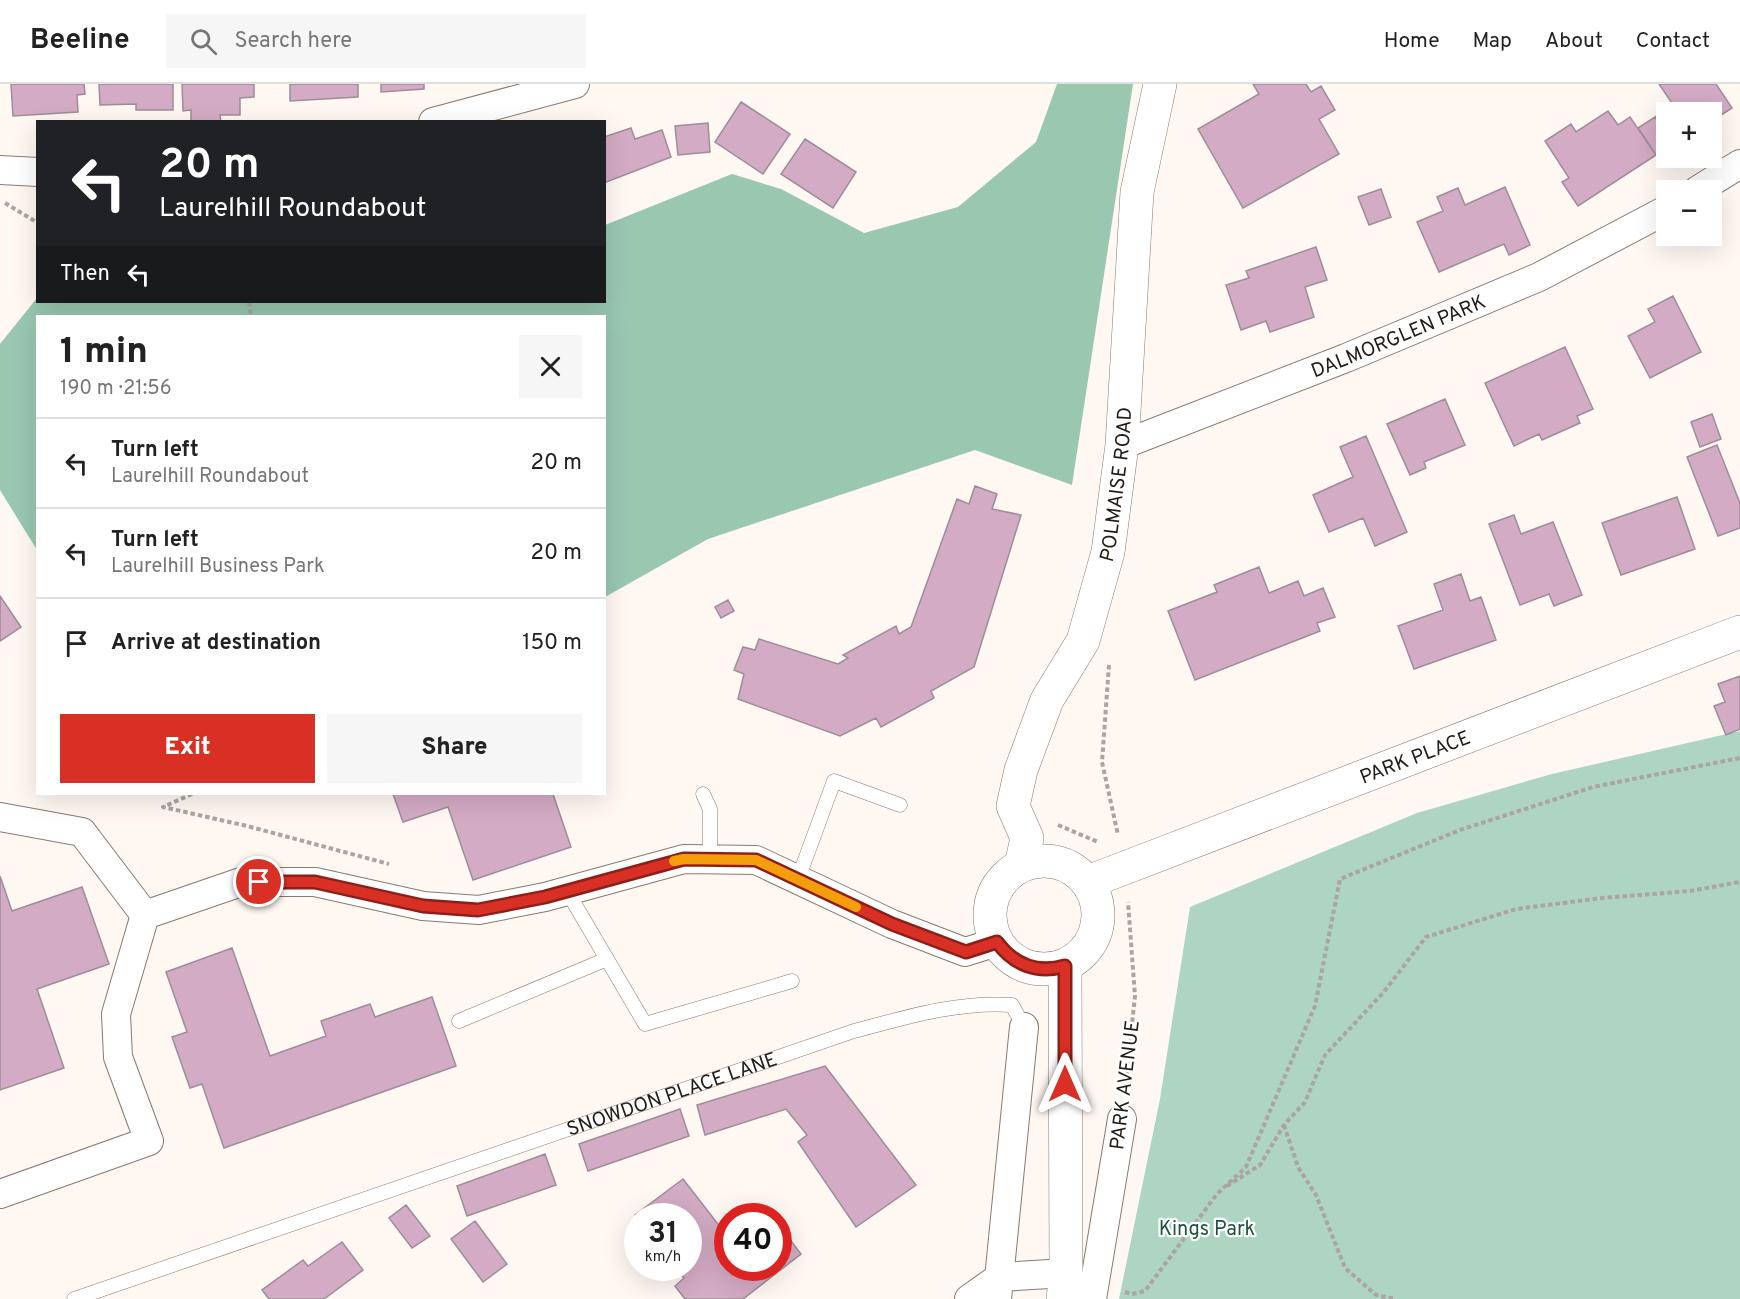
<!DOCTYPE html>
<html lang="en">
<head>
<meta charset="utf-8">
<style>
	:root { --surface:#fff; --page:#f6f6f6; --text:#222; --muted:#767676; --line:#e0e0e0; --accent:#d93025 }
	body { margin:0; font-family:Overpass,sans-serif; background:var(--page); color:var(--text); height:100vh; display:flex; flex-direction:column; font-size:22px; white-space:nowrap }
	* { box-sizing:border-box; margin:0 }
	p { font-size:20px; color:var(--muted) }
	.icon { flex:none; width:33px; height:33px; fill:none; stroke:currentColor; stroke-width:2; stroke-linecap:round; stroke-linejoin:round }
	.map { position:relative; flex:1; overflow:hidden }
	.details { position:absolute; left:36px; top:231px; width:570px; height:480px; display:flex; flex-direction:column; background:var(--surface); border-radius:0px; box-shadow:0 6px 24px #0002 }
	.details>* { flex:none }
	.banner { position:absolute; left:36px; top:36px; width:570px; height:183px; border-radius:0px; box-shadow:0 6px 24px #0002; background:#202124; color:#fff; overflow:hidden }
	.buttons { position:absolute; left:1656px; top:18px; display:grid; gap:12px }
	.buttons a { display:grid; place-items:center; width:66px; height:66px; border-radius:0px; background:var(--surface); box-shadow:0 6px 24px #0002; font-size:30px }
	.speed { position:absolute; left:624px; top:1119px; display:flex; gap:12px; font-size:30px; font-weight:700; text-align:center }
	.speed>* { display:grid; place-content:center; width:78px; height:78px; border-radius:50%; background:var(--surface); box-shadow:0 6px 24px #0002; line-height:1 }
	.speed small { font-size:15px; font-weight:400 }
	.speed .limit { border:9px solid #d22; background:#fff; color:#111 }
	.pin { position:absolute; display:grid; place-items:center; width:51px; height:51px; color:#fff; margin:-26px; border:3px solid #fff; border-radius:50%; box-shadow:0 2px 6px #0007 }
	.me { position:absolute; width:66px; margin:-33px; rotate:0deg; stroke-linejoin:round; filter:drop-shadow(0 0 4px #0008) }
	.turn { display:flex; align-items:center; gap:21px; height:126px; padding:0 24px; font-size:27px }
	.turn .icon { width:78px; height:78px; stroke-width:2.5 }
	.turn b { display:block; font-size:42px; line-height:51px }
	.then { display:flex; align-items:center; height:57px; padding:0 24px; background:#0003; gap:12px; font-size:22px }
	.round { display:grid; place-items:center; flex:none; width:63px; height:63px; border-radius:0px; background:var(--page) }
	.headline { display:flex; align-items:center; justify-content:space-between; height:102px; padding:0 24px }
	h1 { font-size:36px; font-weight:800; line-height:45px }
	.button { display:flex; gap:12px; margin-top:auto; padding:12px 24px }
	.button a { flex:1; height:69px; border-radius:0px; background:var(--accent); color:#fff; font-size:24px; font-weight:800; line-height:69px; text-align:center }
	.button a+a { background:var(--page); color:var(--text) }
	ul { padding:0; list-style:none }
	li { display:flex; align-items:center; gap:18px; height:90px; padding:0 24px; border-top:2px solid var(--line) }
	li div { flex:1 }
	li b { display:block; font-size:22px }
	li em { font-style:normal }
	header { display:flex; align-items:center; gap:36px; box-sizing:border-box; height:84px; padding:0 30px; background:var(--surface); border-bottom:2px solid var(--line) }
	header strong { font-size:28px }
	nav { display:flex; gap:33px; margin-inline-start:auto; font-size:21px }
	.search { width:420px; height:54px; background:var(--page); display:flex; align-items:center; gap:15px; box-sizing:border-box; padding:0 21px; border-radius:0px; color:var(--muted); font-size:22px }
	.map>svg:first-child { display:block }
</style>
</head>
<body>
<header>
<strong>Beeline</strong>
<div class="search"><svg class="icon" aria-label="search" viewBox="0 0 24 24"><circle cx="10" cy="10" r="6"/><path d="M15 15l6 6"/></svg>Search here</div>
<nav><a>Home</a><a>Map</a><a>About</a><a>Contact</a></nav>
</header>
<div class="map">
<svg width="1740" height="1215" viewBox="0 0 1740 1215">
	<rect width="100%" height="100%" fill="#fef7f2"/>
	<path fill="#aed5c1" d="M1740,647V1215H1119L1160,1015L1190,823L1417,729L1552,690Z"/>
	<path fill="#99c7b0" d="M1057,0H1133L1072,401L975,366L708,455L605,513L604,232H38L37,466L0,406V260L37,214L38,218H604L605,141L732,90L781,105L864,149L958,123L1036,58Z"/>
	<path fill="#d3abc4" stroke="#9e8d97" stroke-width="1.5" d="M11,0H84L85,10L77,11L78,28L13,32Z
		M99,0H173V26H136V20L100,21Z
		M182,0H254V13L240,14V31H220L221,38H191V26L183,27Z
		M290,0H358V13L290,17Z
		M381,0H424V5L381,8Z
		M1253,0H1306L1311,8L1321,2L1335,26L1319,35L1339,70L1243,124L1198,45L1259,10Z
		M1659,0H1716L1732,24L1712,37V28H1678Z
		M741,18L790,50L763,90L715,58Z
		M1673,21L1678,28H1666V50L1655,33Z
		M1608,27L1618,41L1630,33L1656,71L1578,122L1562,98L1569,94L1545,57L1571,40L1576,48Z
		M1655,33L1666,50V64L1656,71L1638,44Z
		M708,39L710,68L678,71L675,42Z
		M631,44L635,55L662,46L671,73L604,99V53Z
		M805,55L856,88L833,124L781,90Z
		M1505,103L1530,161L1509,171L1504,160L1439,188L1417,138L1443,127L1437,113L1458,104L1465,121Z
		M1381,105L1391,133L1369,141L1358,113Z
		M1316,163L1327,196L1305,203L1314,233L1270,248L1266,237L1241,246L1226,201L1249,194L1246,187Z
		M1673,212L1701,268L1650,294L1628,252L1655,238L1648,225Z
		M1565,263L1593,325L1577,332L1580,339L1542,356L1539,350L1514,362L1485,299Z
		M1445,315L1465,361L1424,378L1426,384L1410,391L1387,340Z
		M1712,330L1721,355L1700,363L1691,338Z
		M1366,352L1407,448L1375,462L1363,434L1329,448L1313,411L1353,393L1340,363Z
		M1717,361L1740,419V444L1718,452L1687,373Z
		M975,402L997,410L992,425L1021,431L974,583L931,607L934,614L881,643L876,634L840,652L738,615L744,590L734,586L743,563L755,566L759,555L838,580L848,574L843,571L896,542L899,550L911,543L957,415L969,420Z
		M1677,413L1695,465L1621,491L1602,439Z
		M1514,431L1521,450L1553,438L1582,511L1554,522L1549,510L1520,521L1489,440Z
		M1259,483L1269,509L1298,497L1304,512L1323,504L1335,533L1317,539L1320,547L1195,596L1168,527L1217,508L1214,501Z
		M1461,490L1470,517L1481,513L1496,556L1414,585L1398,542L1443,526L1434,500Z
		M0,512L21,543L0,557Z
		M728,516L734,527L721,534L715,523Z
		M1740,592V645L1726,651L1714,622L1725,618L1718,600Z
		M393,710H553L571,763L473,796L448,723L403,738Z
		M0,792L12,827L82,803L109,880L37,905L64,984L0,1006Z
		M232,864L270,972L326,952L321,937L370,920L375,933L432,913L456,982L224,1064L202,1000L190,1004L172,953L187,948L166,888Z
		M825,982L916,1101L856,1143L798,1058L807,1051L786,1025L705,1051L697,1021Z
		M680,1025L689,1052L588,1087L579,1060Z
		M545,1070L556,1101L467,1132L457,1102Z
		M683,1095L728,1153V1160L722,1164L728,1172V1184H778L779,1141L801,1170L743,1215H685L675,1202L684,1194L676,1184H688V1132L638,1134L635,1131Z
		M406,1121L430,1152L412,1164L389,1134Z
		M475,1137L507,1180L483,1198L451,1155Z
		M342,1158L363,1186L324,1215H269L262,1206L303,1176L308,1182Z"/>
	<g fill="none" stroke-linecap="round" stroke-linejoin="round">
		<defs>
			<g id="lane">
				<path d="M703,710L710,725V775"/>
				<path d="M798,795L834,697L900,721"/>
				<path d="M567,807L645,940L792,897"/>
				<path d="M459,937L607,875"/>
				<path id="s1" d="M74,1215L851,948C903,934 957,917 1012,921L1024,943"/>
			</g>
			<g id="street">
				<path d="M433,38L575,0"/>
				<path d="M0,86L38,88"/>
				<path d="M1698,106L1740,80"/>
				<path id="s2" d="M1122,361L1346,274L1539,193L1666,126"/>
				<path d="M0,733L82,748L145,831"/>
				<path d="M145,831L241,798H315L423,822L479,826L545,813L684,775L756,776L892,840L965,868L997,858"/>
				<path d="M0,1110L149,1057L118,973L116,930L145,831"/>
				<path d="M969,1215L1000,1193L1066,1189"/>
				<path d="M997,1215L1024,943"/>
				<path d="M1092,1215L1122,1035"/>
			</g>
			<g id="secondary">
				<circle cx="1044" cy="831" r="54"/>
				<path id="s3" d="M1021,782L1027,754L1013,722L1021,686L1047,616L1083,557L1108,468L1122,361L1137,108L1160,0"/>
				<path id="s4" d="M1088,798L1740,548"/>
				<path d="M1063,1215L1066,1189L1065,882"/>
			</g>
		</defs>
		<use href="#lane" stroke="#887a6e" stroke-width="15"/>
		<use href="#street" stroke="#887a6e" stroke-width="30"/>
		<use href="#secondary" stroke="#887a6e" stroke-width="34"/>
		<path stroke="#aba49f" stroke-width="4" stroke-dasharray="4.5 3" stroke-linecap="butt" d="M5,119L38,139
			M249,218L251,232
			M1109,581L1102,678L1118,751
			M192,710L163,723L247,742L389,780
			M1058,741L1098,758
			M1125,1005L1135,912L1128,818
			M1284,1041L1298,1083L1316,1111L1345,1184L1376,1211L1395,1215
			M1227,1102L1260,1081L1284,1041L1305,1018L1325,971L1383,909L1426,853L1516,825L1602,814L1690,807L1740,798
			M1125,1208L1132,1210L1145,1207L1217,1110L1246,1083L1315,922L1340,795L1460,746L1593,703L1740,674"/>
		<use href="#lane" stroke="#fff" stroke-width="14"/>
		<use href="#street" stroke="#fff" stroke-width="28"/>
		<use href="#secondary" stroke="#fff" stroke-width="33"/>
	</g>
	<g fill="none" stroke-linecap="round" stroke-linejoin="round">
		<defs>
			<path id="route" d="M259,798H315L423,822L478,826L545,813L684,775L756,776L892,840L966,868L997,858C1014,881 1037,890 1065,882V1000"/>
		</defs>
		<use href="#route" stroke="#8d1f18" stroke-width="15"/>
		<use href="#route" stroke="#d93025" stroke-width="10"/>
		<path stroke="#f59e0b" stroke-width="10" d="M674,777L684,775L756,776L856,823"/>
	</g>
	<g text-anchor="middle" stroke-width="4.5" stroke-linejoin="round" paint-order="stroke">
		<g font-size="20" fill="#211c17" stroke="#fff">
			<text dy="7" stroke="none"><textPath href="#s2" startOffset="297">DALMORGLEN PARK</textPath></text>
			<text dy="7" stroke="none"><textPath href="#s3" startOffset="405">POLMAISE ROAD</textPath></text>
			<text dy="7" stroke="none"><textPath href="#s4" startOffset="350">PARK PLACE</textPath></text>
			<text transform="translate(1124 1001) rotate(-83)" y="7">PARK AVENUE</text>
			<text dy="7" stroke="none"><textPath href="#s1" startOffset="632">SNOWDON PLACE LANE</textPath></text>
		</g>
		<g font-size="20" fill="#1c543e" stroke="#fff">
			<text x="1207" y="1151">Kings Park</text>
		</g>
	</g>
</svg>
<div class="buttons">
<a>+</a>
<a>−</a>
</div>
<div class="speed"><div>31<small>km/h</small></div><div class="limit">40</div></div>
<div class="pin" style="left:259px;top:798px;background:#d93025"><svg class="icon" aria-label="arrive" viewBox="0 0 24 24"><path d="M6 21V4h12l-3 4 3 4H6"/></svg></div>
<svg class="me" style="left:1065px;top:1000px" viewBox="-20 -20 40 40"><path d="M0-17L14 15 0 8-14 15z" fill="#d93025" stroke="#fff" stroke-width="4"/></svg>
<div class="banner">
<div class="turn"><svg class="icon" aria-label="left" viewBox="0 0 24 24"><path d="M17 20v-9H6M10 6l-5 5 5 5"/></svg><div><b>20 m</b>Laurelhill Roundabout</div></div>
<div class="then">Then<svg class="icon" aria-label="left" viewBox="0 0 24 24"><path d="M17 20v-9H6M10 6l-5 5 5 5"/></svg></div>
</div>
<section class="details">
<div class="headline"><div><h1>1 min</h1><p>190 m · 21:56</p></div><a class="round"><svg class="icon" aria-label="close" viewBox="0 0 24 24"><path d="M6 6l12 12M18 6L6 18"/></svg></a></div>
<ul>
<li><svg class="icon" aria-label="left" viewBox="0 0 24 24"><path d="M17 20v-9H6M10 6l-5 5 5 5"/></svg><div><b>Turn left</b><p>Laurelhill Roundabout</p></div><em>20 m</em></li>
<li><svg class="icon" aria-label="left" viewBox="0 0 24 24"><path d="M17 20v-9H6M10 6l-5 5 5 5"/></svg><div><b>Turn left</b><p>Laurelhill Business Park</p></div><em>20 m</em></li>
<li><svg class="icon" aria-label="arrive" viewBox="0 0 24 24"><path d="M6 21V4h12l-3 4 3 4H6"/></svg><div><b>Arrive at destination</b></div><em>150 m</em></li>
</ul>
<div class="button"><a>Exit</a><a>Share</a></div>
</section>
</div>
</body>
</html>
